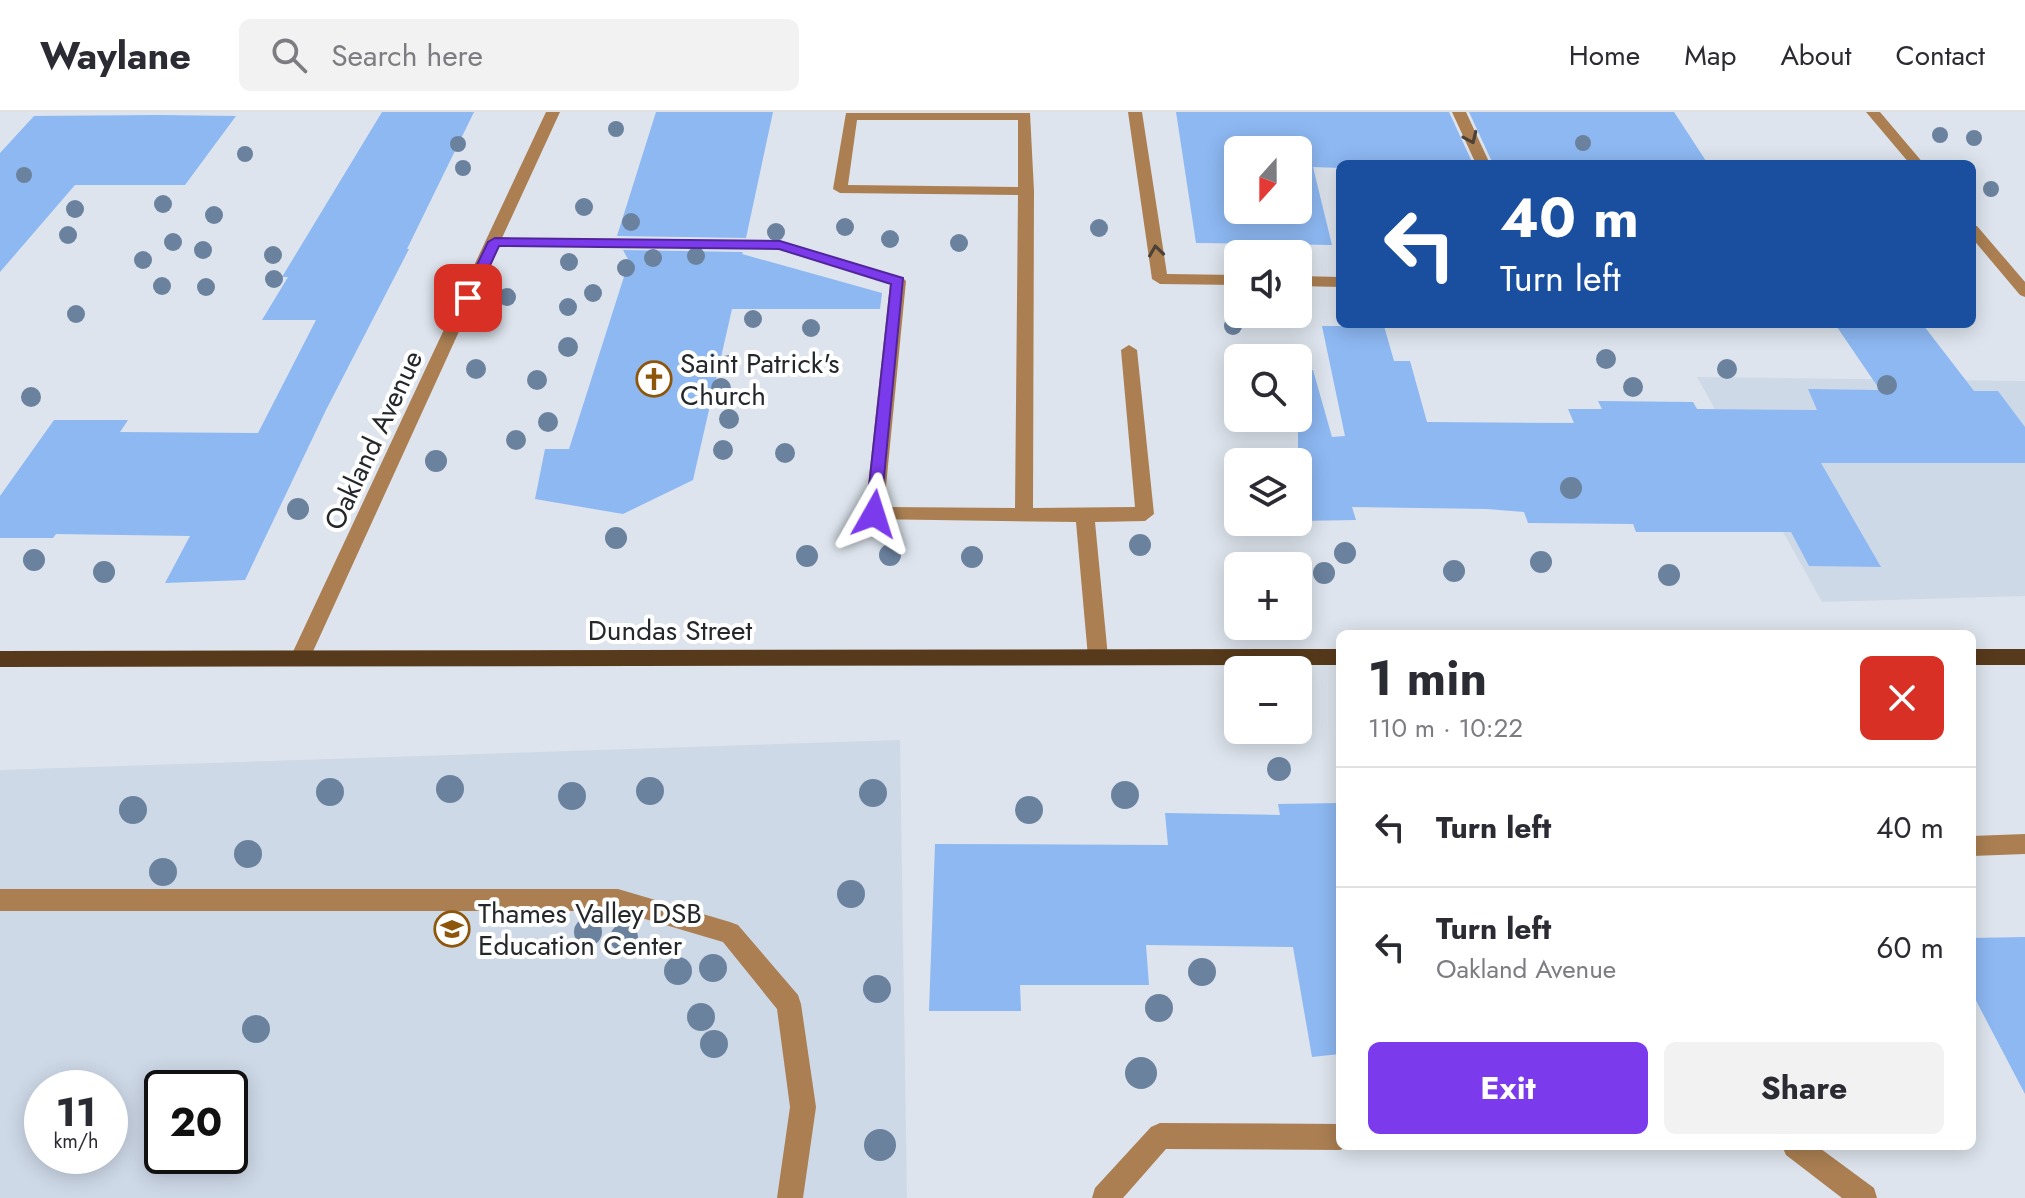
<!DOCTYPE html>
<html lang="en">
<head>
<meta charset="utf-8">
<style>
	:root { --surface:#fff; --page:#f2f2f3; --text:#2b2b33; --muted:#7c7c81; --line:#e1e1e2; --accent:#7c3aed }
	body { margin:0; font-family:Jost,sans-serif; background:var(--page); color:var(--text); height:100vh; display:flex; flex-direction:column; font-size:30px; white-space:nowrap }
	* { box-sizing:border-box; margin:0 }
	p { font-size:26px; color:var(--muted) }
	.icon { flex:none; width:44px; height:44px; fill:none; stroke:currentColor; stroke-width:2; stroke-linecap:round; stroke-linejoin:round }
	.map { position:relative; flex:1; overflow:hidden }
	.sheet { position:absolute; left:1336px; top:518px; width:640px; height:520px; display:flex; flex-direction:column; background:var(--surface); border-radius:12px; box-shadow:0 4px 20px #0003 }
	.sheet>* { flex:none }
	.guide { position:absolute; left:1336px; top:48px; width:640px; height:168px; border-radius:12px; box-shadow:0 4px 20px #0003; background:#1a4fa0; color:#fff; overflow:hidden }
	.needle { width:52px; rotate:201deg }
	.controls { position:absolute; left:1224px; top:24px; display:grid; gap:16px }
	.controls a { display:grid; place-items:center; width:88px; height:88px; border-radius:12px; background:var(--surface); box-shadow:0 4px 20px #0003; font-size:40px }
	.speed { position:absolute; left:24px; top:958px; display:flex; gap:16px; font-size:40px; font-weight:700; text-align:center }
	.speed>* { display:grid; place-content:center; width:104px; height:104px; border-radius:50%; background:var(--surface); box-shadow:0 4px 20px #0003; line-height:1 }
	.speed small { font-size:20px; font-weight:400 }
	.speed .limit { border:4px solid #111; border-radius:12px; background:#fff; color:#111 }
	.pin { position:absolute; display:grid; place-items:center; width:68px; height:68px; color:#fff; margin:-34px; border-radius:16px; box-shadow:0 4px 12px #0006 }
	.me { position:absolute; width:88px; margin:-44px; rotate:6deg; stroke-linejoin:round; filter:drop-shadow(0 0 6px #0008) }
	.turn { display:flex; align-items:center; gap:28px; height:168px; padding:0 32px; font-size:36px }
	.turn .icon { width:104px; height:104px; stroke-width:2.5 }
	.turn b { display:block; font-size:56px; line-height:68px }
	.round { display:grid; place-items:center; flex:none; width:84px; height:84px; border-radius:12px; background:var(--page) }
	.overview { display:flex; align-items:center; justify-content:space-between; height:136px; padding:0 32px }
	h1 { font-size:48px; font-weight:700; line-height:60px }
	.button { display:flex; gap:16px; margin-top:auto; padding:16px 32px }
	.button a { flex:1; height:92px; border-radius:12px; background:var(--accent); color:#fff; font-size:32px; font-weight:700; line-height:92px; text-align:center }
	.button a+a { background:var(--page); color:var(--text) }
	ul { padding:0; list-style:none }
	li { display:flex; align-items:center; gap:24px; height:120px; padding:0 32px; border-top:2px solid var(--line) }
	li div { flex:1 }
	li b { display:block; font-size:30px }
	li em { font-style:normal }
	header { display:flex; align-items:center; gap:48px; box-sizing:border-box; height:112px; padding:0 40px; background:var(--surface); border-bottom:2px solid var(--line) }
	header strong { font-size:38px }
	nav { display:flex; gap:44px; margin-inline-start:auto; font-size:28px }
	.search { width:560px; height:72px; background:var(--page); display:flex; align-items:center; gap:20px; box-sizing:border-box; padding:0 28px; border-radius:12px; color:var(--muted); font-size:30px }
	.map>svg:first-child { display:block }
</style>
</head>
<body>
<header>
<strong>Waylane</strong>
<div class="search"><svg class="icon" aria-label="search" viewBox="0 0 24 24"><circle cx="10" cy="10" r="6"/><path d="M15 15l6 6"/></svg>Search here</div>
<nav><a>Home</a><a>Map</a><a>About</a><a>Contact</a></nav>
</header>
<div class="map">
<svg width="2025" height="1086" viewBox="0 0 2025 1086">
	<rect width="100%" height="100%" fill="#dde4ed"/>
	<path fill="#ced9e8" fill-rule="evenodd" d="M1697,265L2025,269V484L1822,490Z
		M900,628L907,1086H0V658ZM42,976H110V1044H42ZM162,976H230V1044H162Z"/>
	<path fill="#8db8f2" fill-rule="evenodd" d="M382,0H474L407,137H409L326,298L245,468L165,471L190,424L56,422L53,426H0V384L54,308H128L120,320L258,321L316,208H262L288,165H282Z
		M656,0H773L746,126L617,124Z
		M1176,0H1449L1473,52H1340V56L1313,55L1332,133L1196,131ZM1238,38H1298V98H1238Z
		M1469,0H1674L1708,52H1493Z
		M34,4L160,3L236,4L185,73H75L0,160V41Z
		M623,138L743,140L742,142L882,181L880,197H732L693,368L623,402L535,387L545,337H569L629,149Z
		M1322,214H1384L1394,249H1410L1427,310L1574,311L1568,297H1602L1598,289L1693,290L1697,297L1817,298L1808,277L1880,278L1837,215L1924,214L1974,279H1998L2025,315V351H1821L1881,455L1809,454L1791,420H1636L1633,412L1528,411L1524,400L1487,397L1352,395L1356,408L1298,409V261L1313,258L1332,325L1345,324Z
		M1340,691V942L1312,945L1293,835L1146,833L1149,873H1020L1021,899H929L935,732L1168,733L1165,701L1280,703L1278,692Z
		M2025,825V982L1972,881V826Z"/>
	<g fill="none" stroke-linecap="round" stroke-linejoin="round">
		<path fill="#ab7f52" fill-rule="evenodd" d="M546,0H560L502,126L780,129L903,166L906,169L884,395L1015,396L1018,83L840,81L833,77L846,1H1030L1034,79L1033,396L1135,395L1121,238L1129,233L1137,238L1154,402L1145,409L1095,410L1108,545L1105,551L1098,553L1091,551L1088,545L1076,410L868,407L865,402L890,172L779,137L498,134L310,546L307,552L300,554L293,552L290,546ZM857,8H1018V75L848,73Z
			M1128,0H1142L1167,162L1238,163V173L1160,172L1152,167Z
			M1452,0H1466L1490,52H1476Z
			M1866,0H1880L1924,52H1910Z
			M1972,113L1977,114L2025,170V185L2020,183L1972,126Z
			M1298,164L1340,165V175L1298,174Z
			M2025,722V742L1972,744V724Z
			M0,777H618L730,810L738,813L798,883L801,892L816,995L803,1086H777L790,995L777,897L723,830L618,799H0Z
			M1160,1011L1340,1012V1034H1349L1340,1038L1166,1037L1123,1086H1092L1095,1076L1151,1015Z
			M1782,1034H1817L1874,1076L1877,1086H1842L1786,1043Z"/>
		<path fill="#573a1b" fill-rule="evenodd" d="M1340,537V553L0,555V539Z
			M1972,537H2025V553H1972Z"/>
	</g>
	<g fill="#6b829e">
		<circle cx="616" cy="17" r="8"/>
		<circle cx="1940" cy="23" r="8"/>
		<circle cx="1974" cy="26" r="8"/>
		<circle cx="1583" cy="31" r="8"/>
		<circle cx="458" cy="32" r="8"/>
		<circle cx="245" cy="42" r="8"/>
		<circle cx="463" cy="56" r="8"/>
		<circle cx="24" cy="63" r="8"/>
		<circle cx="1991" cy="77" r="8"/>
		<circle cx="163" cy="92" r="9"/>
		<circle cx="584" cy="95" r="9"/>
		<circle cx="75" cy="97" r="9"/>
		<circle cx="214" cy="103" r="9"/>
		<circle cx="631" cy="110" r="9"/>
		<circle cx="845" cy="115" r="9"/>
		<circle cx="1099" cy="116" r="9"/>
		<circle cx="776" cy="120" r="9"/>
		<circle cx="68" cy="123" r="9"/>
		<circle cx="890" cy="127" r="9"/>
		<circle cx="173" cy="130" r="9"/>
		<circle cx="959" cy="131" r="9"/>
		<circle cx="203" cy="138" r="9"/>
		<circle cx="273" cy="143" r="9"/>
		<circle cx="696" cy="144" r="9"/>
		<circle cx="653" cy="146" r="9"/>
		<circle cx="143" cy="148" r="9"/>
		<circle cx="569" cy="150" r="9"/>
		<circle cx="626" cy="156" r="9"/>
		<circle cx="274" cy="167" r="9"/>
		<circle cx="162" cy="174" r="9"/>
		<circle cx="206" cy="175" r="9"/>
		<circle cx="593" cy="181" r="9"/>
		<circle cx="507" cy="185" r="9"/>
		<circle cx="568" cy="195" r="9"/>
		<circle cx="76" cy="202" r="9"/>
		<circle cx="753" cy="207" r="9"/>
		<circle cx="1233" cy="214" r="9"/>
		<circle cx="811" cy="216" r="9"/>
		<circle cx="568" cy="235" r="10"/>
		<circle cx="1606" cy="247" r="10"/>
		<circle cx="729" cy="253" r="10"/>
		<circle cx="476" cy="257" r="10"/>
		<circle cx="1727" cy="257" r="10"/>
		<circle cx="537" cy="268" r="10"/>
		<circle cx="1887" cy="273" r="10"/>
		<circle cx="1633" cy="275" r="10"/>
		<circle cx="721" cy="276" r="10"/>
		<circle cx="31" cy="285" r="10"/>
		<circle cx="729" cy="307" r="10"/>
		<circle cx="548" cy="310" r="10"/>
		<circle cx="516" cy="328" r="10"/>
		<circle cx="723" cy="338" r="10"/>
		<circle cx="785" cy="341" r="10"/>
		<circle cx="436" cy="349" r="11"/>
		<circle cx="1571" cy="376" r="11"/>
		<circle cx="298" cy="397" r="11"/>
		<circle cx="616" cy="426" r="11"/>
		<circle cx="1140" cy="433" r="11"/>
		<circle cx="1345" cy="441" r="11"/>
		<circle cx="890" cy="443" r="11"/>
		<circle cx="807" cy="444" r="11"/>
		<circle cx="972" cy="445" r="11"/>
		<circle cx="34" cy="448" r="11"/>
		<circle cx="1541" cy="450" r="11"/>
		<circle cx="1454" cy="459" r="11"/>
		<circle cx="104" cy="460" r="11"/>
		<circle cx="1324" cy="461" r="11"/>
		<circle cx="1669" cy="463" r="11"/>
		<circle cx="1279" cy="657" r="12"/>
		<circle cx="450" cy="677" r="14"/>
		<circle cx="650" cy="679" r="14"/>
		<circle cx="330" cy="680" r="14"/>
		<circle cx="873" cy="681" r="14"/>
		<circle cx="1125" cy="683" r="14"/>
		<circle cx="572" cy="684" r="14"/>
		<circle cx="133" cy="698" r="14"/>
		<circle cx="1029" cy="698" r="14"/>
		<circle cx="248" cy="742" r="14"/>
		<circle cx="163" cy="760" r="14"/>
		<circle cx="851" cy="782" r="14"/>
		<circle cx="588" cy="820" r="14"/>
		<circle cx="624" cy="826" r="14"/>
		<circle cx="713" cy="856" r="14"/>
		<circle cx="678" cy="859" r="14"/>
		<circle cx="1202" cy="860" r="14"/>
		<circle cx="877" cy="877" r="14"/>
		<circle cx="1159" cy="896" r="14"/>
		<circle cx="701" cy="905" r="14"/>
		<circle cx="256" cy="917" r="14"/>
		<circle cx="714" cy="932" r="14"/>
		<circle cx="1141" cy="961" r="16"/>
		<circle cx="880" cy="1033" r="16"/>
	</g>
	<defs><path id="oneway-chevron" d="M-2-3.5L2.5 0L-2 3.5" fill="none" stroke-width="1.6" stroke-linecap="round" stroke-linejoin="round" transform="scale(2)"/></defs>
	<g stroke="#4d4237">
		<use href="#oneway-chevron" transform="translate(1471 26) rotate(66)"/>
		<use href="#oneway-chevron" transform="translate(1156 139) rotate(-98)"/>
	</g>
	<path fill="#7c3aed" stroke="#51269a" stroke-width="2" d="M495,126L780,129L903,166L880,407L874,409L866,402L891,172L779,137L499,134L475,186L473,190H463L461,186L488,130Z"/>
	<defs>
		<symbol id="church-ring" viewBox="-11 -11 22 22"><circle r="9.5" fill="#fff" stroke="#8d560a" stroke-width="1.5"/><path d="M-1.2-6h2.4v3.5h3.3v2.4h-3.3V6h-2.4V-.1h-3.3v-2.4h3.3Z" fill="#8d560a"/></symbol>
		<symbol id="school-ring" viewBox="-11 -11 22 22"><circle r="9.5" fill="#fff" stroke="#8d560a" stroke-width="1.5"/><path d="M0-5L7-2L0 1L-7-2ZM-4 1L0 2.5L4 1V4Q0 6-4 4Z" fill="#8d560a"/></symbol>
	</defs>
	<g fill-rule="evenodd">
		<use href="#church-ring" x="634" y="247" width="40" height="40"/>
		<use href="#school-ring" x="432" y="797" width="40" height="40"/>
	</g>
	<g text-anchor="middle" stroke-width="8" stroke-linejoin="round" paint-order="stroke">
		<g font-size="28" fill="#25282b" stroke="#fff" text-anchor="start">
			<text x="680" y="261">Saint Patrick's<tspan x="680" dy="32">Church</tspan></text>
			<text x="478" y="811">Thames Valley DSB<tspan x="478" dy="32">Education Center</tspan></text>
		</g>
		<g font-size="28" fill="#25282b" stroke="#fff">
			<text transform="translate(373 328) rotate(-65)" y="10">Oakland Avenue</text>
			<text x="670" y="528">Dundas Street</text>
		</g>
	</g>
</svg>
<div class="controls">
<a><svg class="needle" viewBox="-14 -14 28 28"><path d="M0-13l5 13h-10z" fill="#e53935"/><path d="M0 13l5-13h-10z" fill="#7c7c81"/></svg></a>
<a><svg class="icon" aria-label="sound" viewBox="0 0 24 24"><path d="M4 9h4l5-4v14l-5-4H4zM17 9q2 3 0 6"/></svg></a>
<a><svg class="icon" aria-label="search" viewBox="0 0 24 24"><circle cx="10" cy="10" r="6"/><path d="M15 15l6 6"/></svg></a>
<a><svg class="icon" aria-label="layers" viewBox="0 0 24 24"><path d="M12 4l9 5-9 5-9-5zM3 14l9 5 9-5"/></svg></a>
<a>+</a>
<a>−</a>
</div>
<div class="speed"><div>11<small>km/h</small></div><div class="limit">20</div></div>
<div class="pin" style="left:468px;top:186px;background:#d93025"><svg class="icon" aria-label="arrive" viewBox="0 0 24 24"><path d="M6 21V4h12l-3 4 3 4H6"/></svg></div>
<svg class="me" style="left:874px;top:402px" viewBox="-20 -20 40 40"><path d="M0-17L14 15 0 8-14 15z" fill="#7c3aed" stroke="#fff" stroke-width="4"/></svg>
<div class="guide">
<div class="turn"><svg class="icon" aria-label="left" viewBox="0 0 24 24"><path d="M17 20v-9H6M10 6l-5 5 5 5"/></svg><div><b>40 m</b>Turn left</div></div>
</div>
<section class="sheet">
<div class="overview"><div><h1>1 min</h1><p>110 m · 10:22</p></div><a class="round" style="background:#d93025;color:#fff"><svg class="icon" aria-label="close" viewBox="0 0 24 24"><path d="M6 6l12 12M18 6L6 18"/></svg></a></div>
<ul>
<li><svg class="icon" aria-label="left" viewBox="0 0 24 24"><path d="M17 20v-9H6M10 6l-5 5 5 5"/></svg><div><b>Turn left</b></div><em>40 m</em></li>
<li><svg class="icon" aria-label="left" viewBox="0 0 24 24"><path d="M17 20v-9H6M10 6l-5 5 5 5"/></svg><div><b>Turn left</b><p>Oakland Avenue</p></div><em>60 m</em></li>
</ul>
<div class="button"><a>Exit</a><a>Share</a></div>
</section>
</div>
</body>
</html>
